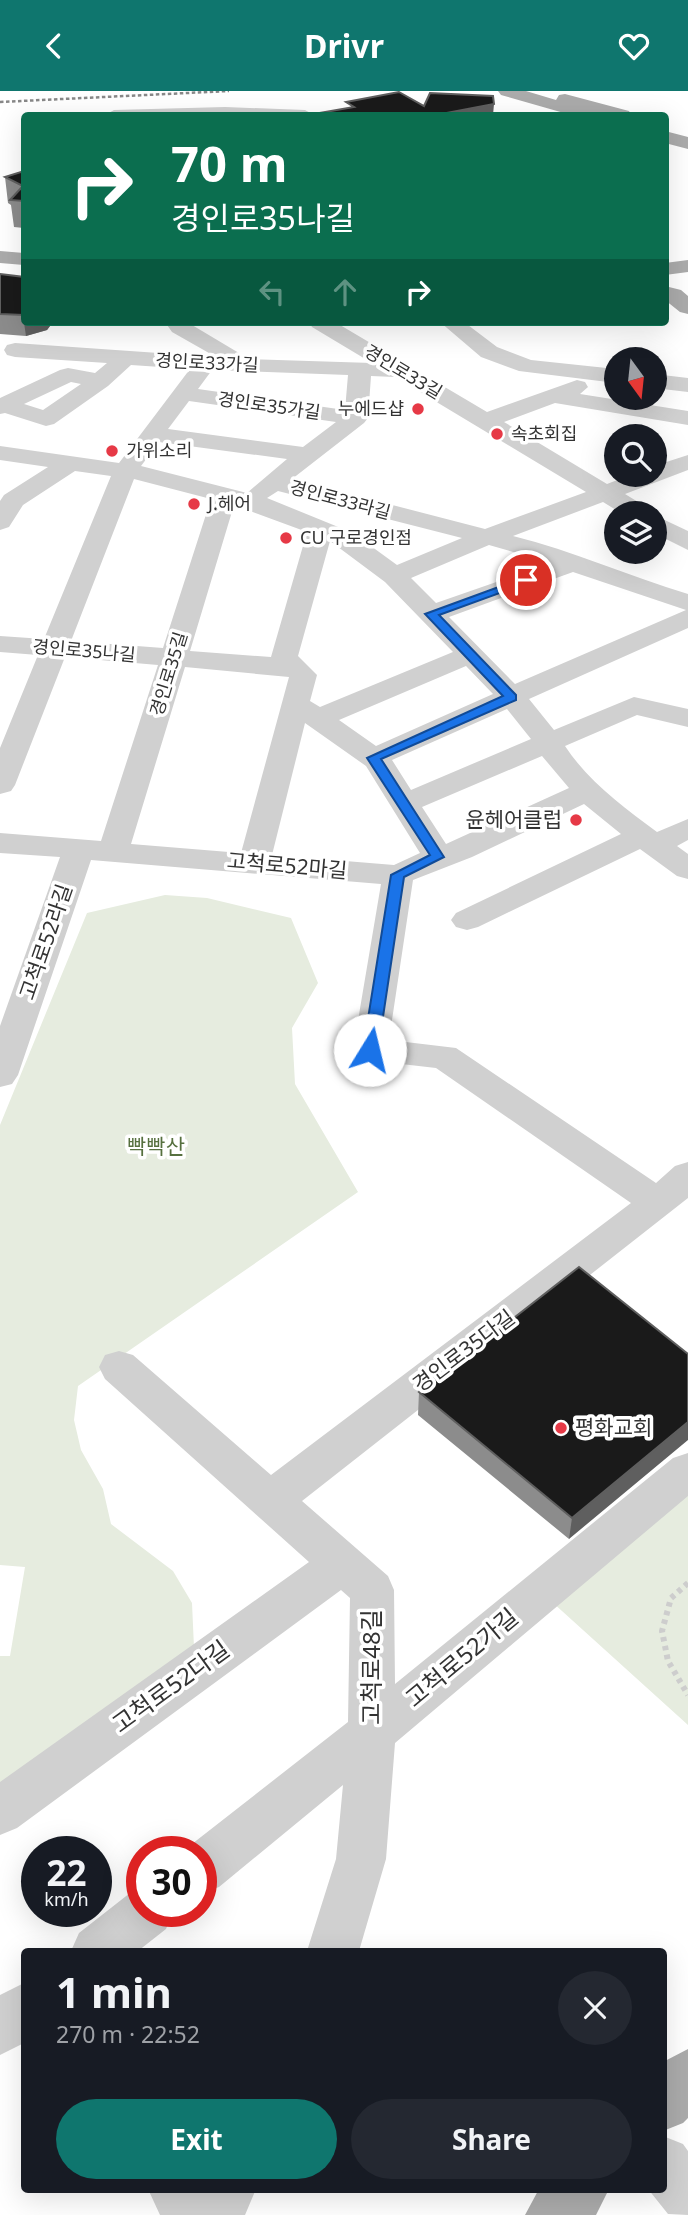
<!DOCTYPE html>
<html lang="en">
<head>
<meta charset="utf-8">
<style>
	:root { --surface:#171b24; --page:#242831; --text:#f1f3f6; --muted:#9ea1a6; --accent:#0f766e }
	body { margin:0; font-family:"Noto Sans","Noto Sans KR",sans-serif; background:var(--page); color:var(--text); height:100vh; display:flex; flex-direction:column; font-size:26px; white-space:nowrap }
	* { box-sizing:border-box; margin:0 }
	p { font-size:23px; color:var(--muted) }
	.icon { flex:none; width:38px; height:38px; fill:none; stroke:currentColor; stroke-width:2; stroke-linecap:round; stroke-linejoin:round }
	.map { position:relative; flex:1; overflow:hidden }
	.panel { position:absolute; left:21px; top:1857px; width:646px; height:245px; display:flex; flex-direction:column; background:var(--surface); border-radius:7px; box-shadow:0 7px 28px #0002 }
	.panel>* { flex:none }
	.top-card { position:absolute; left:21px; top:21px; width:648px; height:214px; border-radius:7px; box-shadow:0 7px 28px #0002; background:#0b6e4f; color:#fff; overflow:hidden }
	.needle { width:46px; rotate:165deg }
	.fabs { position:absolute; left:604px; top:256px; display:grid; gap:14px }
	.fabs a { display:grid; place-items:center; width:63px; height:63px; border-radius:50%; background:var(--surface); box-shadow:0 7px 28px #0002; font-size:35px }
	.speed { position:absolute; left:21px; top:1745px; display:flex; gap:14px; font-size:35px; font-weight:700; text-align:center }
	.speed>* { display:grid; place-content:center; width:91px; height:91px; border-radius:50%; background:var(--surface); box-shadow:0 7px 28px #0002; line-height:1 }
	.speed small { font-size:18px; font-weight:400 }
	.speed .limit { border:10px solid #d22; background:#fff; color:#111 }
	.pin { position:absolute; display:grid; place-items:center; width:60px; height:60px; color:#fff; margin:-30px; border:4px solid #fff; border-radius:50%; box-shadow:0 2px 7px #0007 }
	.me { position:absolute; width:77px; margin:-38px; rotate:9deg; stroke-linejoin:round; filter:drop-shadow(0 0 5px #0008) }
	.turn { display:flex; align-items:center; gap:24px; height:147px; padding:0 35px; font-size:32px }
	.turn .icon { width:91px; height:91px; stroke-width:2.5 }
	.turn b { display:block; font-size:49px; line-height:60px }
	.lanes { display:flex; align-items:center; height:66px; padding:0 35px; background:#0003; justify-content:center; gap:35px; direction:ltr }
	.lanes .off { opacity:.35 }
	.round { display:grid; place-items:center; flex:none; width:74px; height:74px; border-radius:37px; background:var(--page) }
	.head { display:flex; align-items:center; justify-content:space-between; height:119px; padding:0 35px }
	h1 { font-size:42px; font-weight:700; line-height:52px }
	.button { display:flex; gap:14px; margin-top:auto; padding:14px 35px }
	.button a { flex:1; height:80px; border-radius:42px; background:var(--accent); color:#fff; font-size:28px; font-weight:700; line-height:80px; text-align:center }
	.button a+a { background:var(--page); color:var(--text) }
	header { display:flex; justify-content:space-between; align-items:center; height:91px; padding:0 35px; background:var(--accent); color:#fff; font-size:32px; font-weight:700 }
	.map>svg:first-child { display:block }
</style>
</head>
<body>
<header><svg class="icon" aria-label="back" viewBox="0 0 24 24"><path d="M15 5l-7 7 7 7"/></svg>Drivr<svg class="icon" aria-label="heart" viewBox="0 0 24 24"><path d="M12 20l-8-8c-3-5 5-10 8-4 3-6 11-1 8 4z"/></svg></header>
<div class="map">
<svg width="688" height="2124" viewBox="0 0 688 2124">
	<rect width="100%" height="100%" fill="#fff"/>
	<path fill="#e6ecdf" d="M165,804L207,807L291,827L318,892L292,937L295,993L358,1101L78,1295L74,1329L81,1359L103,1398L111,1433L173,1480L192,1512L195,1579L0,1720V1565H10L25,1476L0,1474V1034L87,822Z
		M688,1380V1634L541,1501Z"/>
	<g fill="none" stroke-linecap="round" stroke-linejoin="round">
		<path stroke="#cdcdcd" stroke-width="6" stroke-dasharray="4.5 4.5" stroke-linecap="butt" d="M688,1492L671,1507L662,1540L668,1570L688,1604"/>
		<path fill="#d0d0d0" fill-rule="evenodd" d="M225,16L305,19L314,24H105L114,19Z
			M165,231H187L249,268L372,272L312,236L309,231H335L487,321L577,289L585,291L588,296L580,303L688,320V334L555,312L504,331L607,393L633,383H654V375L688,364V379L625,403L648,417L651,422H621L603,411L513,445C573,460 629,485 688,503V537L529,608L554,639L634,606L688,618V636L637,624L565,655C588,690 623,716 657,741L688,728V749L677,755L688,763V788L677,785L640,758L478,836L467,839L456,836L451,829L456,822L621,743L584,713L472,766L413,789L389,949L456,957L656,1092L675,1075L688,1071V1107L302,1410L388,1485L394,1499L395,1593L673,1367L688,1362V1405L395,1652L386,1768L359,1860H307L336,1768L343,1694L219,1796L201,1803V1760H183L348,1631L350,1507L341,1499L17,1737L0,1744V1691L309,1471L105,1288L99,1276L105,1264L119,1260L133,1264L271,1384L631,1112L436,977L358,968L353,959L381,793L91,769L18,984L12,993L0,996V935L60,766L0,762V742L101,750L158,574L65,566L15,694L11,700L0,703V657L38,564L0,561V545L44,548L111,385L75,380L23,414L9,436L0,439V410L4,404L48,376L0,369V355L119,372L190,278L131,274L108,295L54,333L46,335L5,322L0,323V307L60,279L68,277L95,282L107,272L15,266L7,264L4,259L7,254L15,252L216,266L172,241ZM212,279L348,284L345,319L198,298ZM371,285L395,286L586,401L485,438L292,388L364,332L368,327ZM71,291L81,293L43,319L24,313ZM189,310L336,331L303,356L168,338ZM159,351L287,368L247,402L141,375ZM134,388L211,408L163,557L71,550ZM278,400L462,447L397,474L353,442L267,407ZM234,414L307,441L271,566L190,560ZM330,450L385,491L453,561L320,616L310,610L317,584L298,565ZM489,454L551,472L436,512L411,487ZM573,481L686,519L515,593L449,526ZM466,575L493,603L376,655L339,629ZM185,576L289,586L241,762L131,753ZM507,618L531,648L411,699L392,669ZM305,632L366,675L420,762L394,774L272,764ZM542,665L569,697L446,753L422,716Z
			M440,231H464L497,256L531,269L616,278V292L519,280L481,266Z
			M654,283L688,287V301L654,297Z
			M654,424L688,440V459L654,442Z
			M142,1797V1820H173L166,1838L138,1860H71L79,1842L130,1802Z
			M24,1892V1952L0,1964V1904Z
			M663,2045L683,2053L688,2060V2124L668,2123L648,2098H663Z
			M148,2098H256L245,2124H160Z"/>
		<path fill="#ababab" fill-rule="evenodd" d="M498,0H526L556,9L559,4L565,3L629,20L631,24H571L501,4Z
			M665,40L688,46V58L665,52Z
			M0,160L24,162V174L0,172Z
			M688,169V181L665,184V172Z
			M665,195L681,199L688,205V223L680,221L665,209Z
			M688,1958V2027L683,2032L663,2040V1971Z
			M539,2098H609L596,2124H525Z"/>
		<path stroke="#888" stroke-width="2.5" stroke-dasharray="3.5 2.5" stroke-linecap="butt" d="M0,11L229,0"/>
	</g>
	<path fill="#8c8c8c" d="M24,80V137L14,136L11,114L8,112L5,86Z
		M0,183L24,186V231H53L47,239L26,245L0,243Z
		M688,1263L569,1448L418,1324L419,1301Z"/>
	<path fill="#5f5f5f" d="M494,13L493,24H436Z
		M24,224V231H53L47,239L26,245L23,225Z
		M688,1331V1349L569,1448L572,1427Z"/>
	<path fill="#1a1a1a" stroke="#5f5f5f" stroke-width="2" d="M399,1L424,15L430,2L493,5L494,13L436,24H308L354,16L346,11Z
		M24,80V110L10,109L23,95L5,86Z
		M0,183L24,186V224L0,223Z
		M579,1176L688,1263V1331L572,1427L419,1301Z"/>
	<path fill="#1a73e8" stroke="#114b97" stroke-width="2" d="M526,486L530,487V491L439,524L516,604V609L381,668L444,766L404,786L378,959L370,964L365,963L363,959L391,784L430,764L367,667L503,605L425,523Z"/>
	<g fill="#e63946" stroke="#fff" stroke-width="2.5">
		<circle cx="418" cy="318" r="7"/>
		<circle cx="497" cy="343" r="7"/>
		<circle cx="112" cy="360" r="7"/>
		<circle cx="194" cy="413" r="7"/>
		<circle cx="286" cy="447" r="7"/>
		<circle cx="576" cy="729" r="7"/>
		<circle cx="561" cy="1337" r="7"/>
	</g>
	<g text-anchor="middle" stroke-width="7" stroke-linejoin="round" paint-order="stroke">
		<g font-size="18" fill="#333" stroke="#fff">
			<text transform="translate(207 272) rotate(3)" y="6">경인로33가길</text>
			<text transform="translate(403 281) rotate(31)" y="6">경인로33길</text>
			<text transform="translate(269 315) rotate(8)" y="6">경인로35가길</text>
			<text transform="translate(340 409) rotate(15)" y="6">경인로33라길</text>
			<text transform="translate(84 560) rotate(5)" y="6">경인로35나길</text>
			<text transform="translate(169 583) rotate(-73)" y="6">경인로35길</text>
		</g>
		<g font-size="18" fill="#333" stroke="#fff" text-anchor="start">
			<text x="404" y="324" text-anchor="end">누에드샵</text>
			<text x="511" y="349">속초회집</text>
			<text x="126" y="366">가위소리</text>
			<text x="208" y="419">J.헤어</text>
			<text x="300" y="453">CU 구로경인점</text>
		</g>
		<g font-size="21" fill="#333" stroke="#fff" text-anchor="end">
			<text x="562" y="736">윤헤어클럽</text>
			<text x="575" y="1344" text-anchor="start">평화교회</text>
		</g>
		<g font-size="21" fill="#333" stroke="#fff">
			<text transform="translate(287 775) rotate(5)" y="7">고척로52마길</text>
			<text transform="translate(46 851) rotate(-71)" y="7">고척로52라길</text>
			<text transform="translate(464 1260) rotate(-37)" y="7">경인로35다길</text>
		</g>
		<g font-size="21" fill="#56703f" stroke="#fff">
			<text x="156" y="1063">빡빡산</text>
		</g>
		<g font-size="24" fill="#333" stroke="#fff">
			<text transform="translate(462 1567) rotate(-40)" y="8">고척로52가길</text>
			<text transform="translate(372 1576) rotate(-90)" y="8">고척로48길</text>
			<text transform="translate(171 1596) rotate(-36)" y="8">고척로52다길</text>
		</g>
	</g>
</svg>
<div class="fabs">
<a><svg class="needle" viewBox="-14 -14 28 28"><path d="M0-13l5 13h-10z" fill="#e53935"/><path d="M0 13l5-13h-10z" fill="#9ea1a6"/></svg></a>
<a><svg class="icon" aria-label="search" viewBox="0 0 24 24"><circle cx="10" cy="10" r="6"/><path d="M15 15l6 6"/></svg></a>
<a><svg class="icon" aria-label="layers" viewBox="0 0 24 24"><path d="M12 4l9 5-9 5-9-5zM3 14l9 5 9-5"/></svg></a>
</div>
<div class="speed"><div>22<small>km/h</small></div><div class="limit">30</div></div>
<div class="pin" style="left:526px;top:489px;background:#d93025"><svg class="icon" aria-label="arrive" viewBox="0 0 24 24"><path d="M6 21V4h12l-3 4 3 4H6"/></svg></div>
<svg class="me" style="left:370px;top:959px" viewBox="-20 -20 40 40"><circle r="19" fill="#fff"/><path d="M0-13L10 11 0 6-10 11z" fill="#1a73e8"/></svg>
<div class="top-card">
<div class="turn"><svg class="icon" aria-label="right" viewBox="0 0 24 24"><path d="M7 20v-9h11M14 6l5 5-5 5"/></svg><div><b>70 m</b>경인로35나길</div></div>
<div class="lanes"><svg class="icon off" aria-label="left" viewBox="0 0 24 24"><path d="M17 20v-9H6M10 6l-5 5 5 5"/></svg><svg class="icon off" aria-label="ahead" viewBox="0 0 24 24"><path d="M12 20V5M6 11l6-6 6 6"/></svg><svg class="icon" aria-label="right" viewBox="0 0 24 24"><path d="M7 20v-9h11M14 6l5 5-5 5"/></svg></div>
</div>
<section class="panel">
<div class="head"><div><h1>1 min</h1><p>270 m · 22:52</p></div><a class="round"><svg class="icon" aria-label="close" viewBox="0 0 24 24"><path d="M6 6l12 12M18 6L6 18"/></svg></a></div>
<div class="button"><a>Exit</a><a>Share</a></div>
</section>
</div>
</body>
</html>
